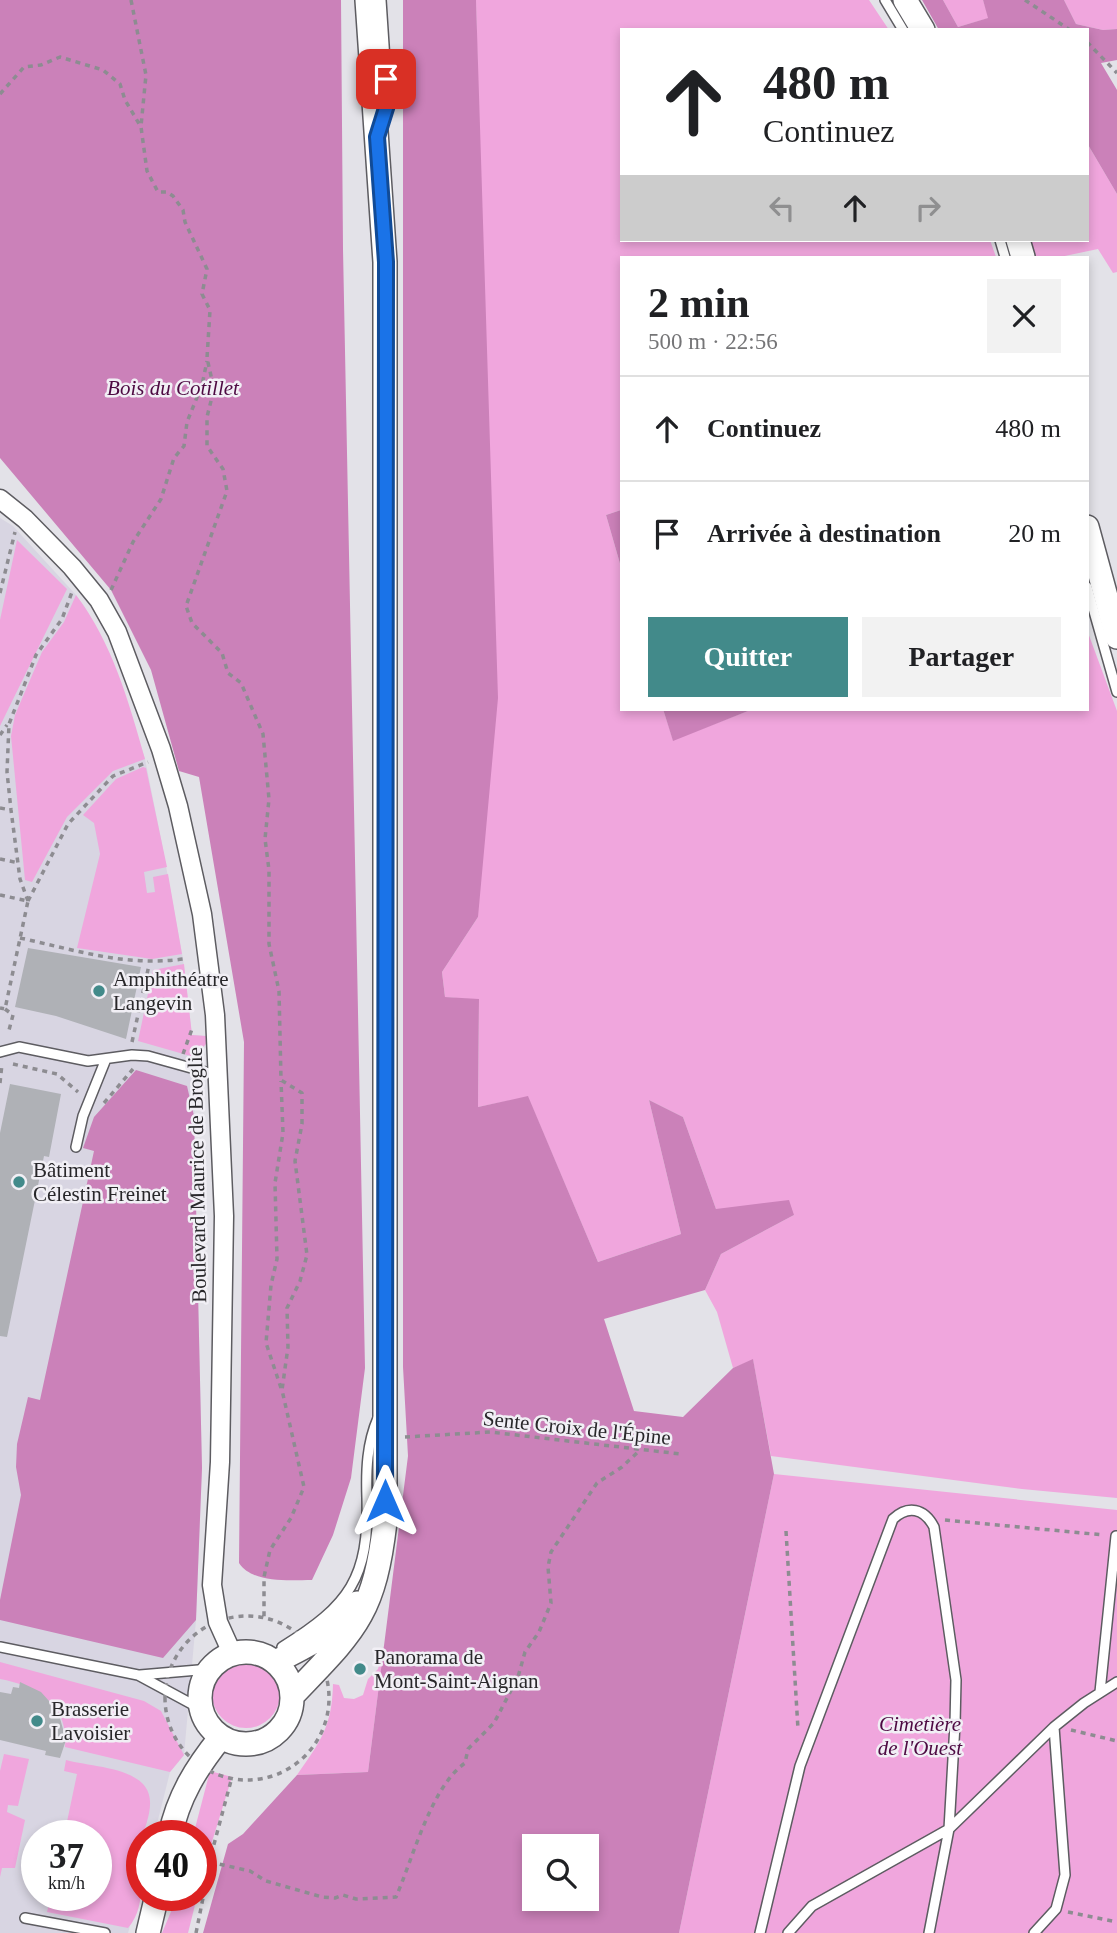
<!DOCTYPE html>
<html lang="fr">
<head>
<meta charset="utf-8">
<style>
	:root { --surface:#fff; --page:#f2f2f2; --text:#202124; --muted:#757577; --line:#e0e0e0; --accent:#428a8a }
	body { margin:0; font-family:Georgia,serif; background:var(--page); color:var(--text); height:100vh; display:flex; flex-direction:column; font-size:26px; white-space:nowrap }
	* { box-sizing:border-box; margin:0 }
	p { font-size:23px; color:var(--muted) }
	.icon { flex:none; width:38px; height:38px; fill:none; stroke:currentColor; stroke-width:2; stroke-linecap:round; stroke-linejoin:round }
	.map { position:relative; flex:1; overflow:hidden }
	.panel { position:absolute; left:620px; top:256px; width:469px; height:455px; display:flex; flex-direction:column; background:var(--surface); border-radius:0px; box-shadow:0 4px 10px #0003 }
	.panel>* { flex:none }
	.top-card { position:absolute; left:620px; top:28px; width:469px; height:214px; border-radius:0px; box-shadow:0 4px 10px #0003; background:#fff; color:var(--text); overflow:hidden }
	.controls { position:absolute; left:522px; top:1834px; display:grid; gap:14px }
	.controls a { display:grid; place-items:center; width:77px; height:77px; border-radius:0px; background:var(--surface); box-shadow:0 4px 10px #0003; font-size:35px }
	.speed { position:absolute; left:21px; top:1820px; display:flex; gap:14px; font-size:35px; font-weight:700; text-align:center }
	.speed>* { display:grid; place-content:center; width:91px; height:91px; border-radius:50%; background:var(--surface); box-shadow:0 4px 10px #0003; line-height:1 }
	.speed small { font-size:18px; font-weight:400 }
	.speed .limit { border:10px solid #d22; background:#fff; color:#111 }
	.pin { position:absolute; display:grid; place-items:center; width:60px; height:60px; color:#fff; margin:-30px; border-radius:14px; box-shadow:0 4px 10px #0006 }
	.me { position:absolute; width:77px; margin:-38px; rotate:0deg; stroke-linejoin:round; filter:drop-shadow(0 0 5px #0008) }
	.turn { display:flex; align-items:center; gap:24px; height:147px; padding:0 28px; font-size:32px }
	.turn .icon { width:91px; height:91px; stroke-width:2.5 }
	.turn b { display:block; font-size:49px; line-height:60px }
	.lanes { display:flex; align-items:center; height:66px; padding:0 28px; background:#0003; justify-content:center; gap:35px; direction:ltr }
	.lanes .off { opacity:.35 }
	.round { display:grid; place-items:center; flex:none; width:74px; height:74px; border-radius:0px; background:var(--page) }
	.headline { display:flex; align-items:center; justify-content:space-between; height:119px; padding:0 28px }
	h1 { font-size:42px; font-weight:700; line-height:52px }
	.primary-button { display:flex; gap:14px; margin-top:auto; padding:14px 28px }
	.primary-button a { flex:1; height:80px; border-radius:0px; background:var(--accent); color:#fff; font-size:28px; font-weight:700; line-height:80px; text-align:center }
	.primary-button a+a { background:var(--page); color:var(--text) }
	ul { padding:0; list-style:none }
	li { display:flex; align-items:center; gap:21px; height:105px; padding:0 28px; border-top:2px solid var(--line) }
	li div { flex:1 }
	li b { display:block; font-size:26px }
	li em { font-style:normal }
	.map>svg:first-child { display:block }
</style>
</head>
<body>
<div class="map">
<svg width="1117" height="1933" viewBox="0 0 1117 1933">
	<rect width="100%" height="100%" fill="#e3e2e8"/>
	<path fill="#d8d5e2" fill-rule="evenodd" d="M0,518L13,526L76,595L86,609L116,670L145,759L161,839L183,959L192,1035L206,1036L194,1116L202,1468L196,1620L184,1755L170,1772L154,1836H142V1881L128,1933H0ZM37,1836H96V1895H37Z"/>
	<path fill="#f0a6dd" d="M476,0H869L889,30H621V240H990L996,257H621V510L606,515L621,567V709H663L673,740L753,709H1087V630L1117,711V1498L1022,1489L771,1456L753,1360L733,1368L717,1312L705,1290L721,1254L794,1215L716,1209L683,1117L649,1100L681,1234L598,1262L528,1097L478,1107L479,1000L445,997L442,972L478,917L481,224Z
		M943,0H983L989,18L958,27Z
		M1064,0H1117V29L1103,30L1076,24Z
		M1087,143L1117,194V272L1113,273L1098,249L1060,257H1034L1029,240H1087Z
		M17,540L67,589L0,726V620Z
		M76,595C112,642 129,702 145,759L113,771L67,817L32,882L25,880L11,736L15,715L42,652L64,622Z
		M143,767L146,768L167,867L144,872L147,893L155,892L153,877L168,874L182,954L152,959L77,948L100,854L94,823L83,815L116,779Z
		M184,964L192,1035L206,1036V1044L194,1057L138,1041L153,970Z
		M774,1474L1117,1510V1933H679Z
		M384,1646L368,1772L297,1775C321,1741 332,1726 333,1684L339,1685L344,1698L354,1699L363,1695L368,1679L378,1669Z
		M212 1694a34 34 0 1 1 68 0a34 34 0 1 1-68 0Z
		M0,1662L144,1701L161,1711L184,1755L170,1772L65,1747C69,1704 37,1686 0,1679Z
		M4,1754L29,1759L18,1806L8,1805L7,1812L25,1820L15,1868H2L0,1877V1771Z
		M66,1760C88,1766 127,1767 143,1784C158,1800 145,1825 142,1839C136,1870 150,1902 128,1928L47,1912L51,1895H96V1836H64L77,1774L64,1771Z
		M210,1771L232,1777L203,1871L201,1836H193Z
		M178,1895L197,1897L188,1933H162Z"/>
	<path fill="#cb81b9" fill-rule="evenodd" d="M0,0H341L343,249L365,1368L351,1478L333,1535L312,1580C290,1580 253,1584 239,1563L244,1042L199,777L179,771L151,670L111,590L0,458Z
		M403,0H476L498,698L478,917L442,972L445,997L479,999L478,1107L528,1096L598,1262L681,1234L649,1100L683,1117L716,1209L789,1200L794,1215L721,1254L705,1290L604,1319L634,1411L683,1417L733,1368L753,1359L774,1474L679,1933H203L228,1844L243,1834L297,1775L368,1772L408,1456L403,1367ZM586,1846V1899H534V1846Z
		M922,0H943L958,27L988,18L983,0H1064L1076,24L1103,30L1117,29V60L1101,63L1117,90V194L1087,143V30H939Z
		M621,510V567L606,515Z
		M663,709H753L673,741Z
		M136,1070L187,1086L194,1116L202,1468L196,1620L163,1658L0,1620V1600L21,1495L16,1467L17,1444L28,1397L40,1400L94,1151L83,1148L94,1117Z"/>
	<path fill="#afb1b6" d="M28,948L141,967L126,1039L56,1016L15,1007Z
		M10,1084L61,1094L49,1157L44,1156L7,1337L0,1336V1133Z
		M20,1682L41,1692L58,1711L66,1740L60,1758L45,1755L46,1751L0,1740V1692L11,1694L13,1687L19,1688Z"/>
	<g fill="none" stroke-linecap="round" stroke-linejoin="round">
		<defs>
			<path id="service" d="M381,0L388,105L383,119
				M885,0L903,30
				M1000,240L1005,257
				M1087,587L1117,692
				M0,1052L19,1047L88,1061L132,1055L148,1056L220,1076
				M76,1147L83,1116L106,1059
				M0,1647L138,1675L201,1709
				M282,1647C350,1605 369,1578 367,1498C366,1470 367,1443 378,1418
				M140,1675L210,1669
				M1100,1692L1116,1536
				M25,1918L105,1933
				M760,1933L800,1766L893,1519C908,1505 924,1508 934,1527L956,1680L955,1724L949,1829L929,1933
				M788,1933L812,1906L949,1829L1054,1727L1084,1703L1117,1682
				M1034,1933L1056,1909L1065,1875L1054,1727"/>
			<path id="minor" d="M0,499L25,519L72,567L99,600L117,632L161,749L178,806L202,914L215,1015L224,1216L220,1462L212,1585L218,1622L232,1653"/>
			<path id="tertiary" d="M905,0L923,30
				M1018,240L1023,257
				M1087,527L1117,637
				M200 1698a46 46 0 1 1 92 0a46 46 0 1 1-92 0Z
				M275,1662C306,1647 336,1632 357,1603
				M292,1696C355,1630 374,1616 385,1522V262L367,0
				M170,1836C178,1797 196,1768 221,1737
				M148,1933L157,1895"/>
		</defs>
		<use href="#service" stroke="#5d5c61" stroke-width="12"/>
		<use href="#minor" stroke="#5d5c61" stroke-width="21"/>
		<use href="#tertiary" stroke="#5d5c61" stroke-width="26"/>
		<path stroke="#8d8c91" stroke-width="3.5" stroke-dasharray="5 5" stroke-linecap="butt" d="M131,0L146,75L141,126
			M1025,0L1070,30
			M1087,42L1117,73
			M0,94L24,67L41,65L60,57L103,70L120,84L125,100L141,127L147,171L158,192H167L173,196L183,210L185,222L207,269L202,294L210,310L207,358L214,389L207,417V446L223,469L227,491L186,606L192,623L222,653L228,673L241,683L263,734L269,799L265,839L269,870V944L279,991L281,1080L302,1093V1124L295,1161L307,1255L300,1281L287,1308L288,1347L282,1390L304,1487L291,1518L270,1550L264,1577V1617
			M111,590L133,542L161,499L174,458L184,446L187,422L202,385L207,361
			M0,593L15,532
			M0,735L7,725
			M0,808L11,810
			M0,859L19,863
			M0,895L28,901L5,1009L0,1008
			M28,901L20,879L11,810L7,772L9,724L36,655L62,619L72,592
			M28,901L68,824L113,776L148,762
			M20,938C76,950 125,967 183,959
			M5,1009L13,1015L8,1034
			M132,1042L149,965
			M183,1054L192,1029
			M13,1064L57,1074L78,1092
			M0,1083L2,1064
			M104,1103L133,1069
			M281,1388L266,1343L271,1285L277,1259L275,1183L283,1133L281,1081
			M405,1437L490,1432L681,1454
			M945,1520L1104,1535
			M786,1531L798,1729
			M165 1698a82 82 0 1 1 164 0a82 82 0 1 1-164 0Z
			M1071,1730L1117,1741
			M210,1862L250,1871L266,1881L322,1897L335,1898L343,1895L356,1899L396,1897C413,1858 431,1787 465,1763L468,1749L494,1723L518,1677L525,1652L539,1632L551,1603L548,1567L551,1552L597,1483L622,1467L640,1450
			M1068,1912L1117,1922
			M196,1933L213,1848L232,1777"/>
		<use href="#service" stroke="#fff" stroke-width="9"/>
		<use href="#minor" stroke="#fff" stroke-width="18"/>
		<use href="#tertiary" stroke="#fff" stroke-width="23"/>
	</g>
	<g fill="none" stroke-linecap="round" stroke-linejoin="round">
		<defs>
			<path id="route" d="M385,1501L386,262L377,137L387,105L386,79"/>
		</defs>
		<use href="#route" stroke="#114b97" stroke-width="18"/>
		<use href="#route" stroke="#1a73e8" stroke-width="12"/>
	</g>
	<g fill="#428a8a" stroke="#f1eff5" stroke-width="2.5">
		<circle cx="99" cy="991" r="7"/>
		<circle cx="19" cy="1182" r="7"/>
		<circle cx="360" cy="1669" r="7"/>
		<circle cx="37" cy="1721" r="7"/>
	</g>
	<g text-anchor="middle" stroke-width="5" stroke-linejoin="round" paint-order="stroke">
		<g font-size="21" font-style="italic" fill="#4d0942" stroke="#f1eff5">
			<text x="173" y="395">Bois du Cotillet</text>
			<text x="920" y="1731">Cimetière<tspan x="920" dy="24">de l'Ouest</tspan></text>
		</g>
		<g font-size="21" fill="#28272a" stroke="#f1eff5" text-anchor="start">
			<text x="113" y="986">Amphithéatre<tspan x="113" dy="24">Langevin</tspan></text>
			<text x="33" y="1177">Bâtiment<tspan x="33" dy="24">Célestin Freinet</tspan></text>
			<text x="374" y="1664">Panorama de<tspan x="374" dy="24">Mont-Saint-Aignan</tspan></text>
			<text x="51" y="1716">Brasserie<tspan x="51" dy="24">Lavoisier</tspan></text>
		</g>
		<g font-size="21" fill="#28272a" stroke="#f1eff5">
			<text transform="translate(197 1175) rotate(-91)" y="7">Boulevard Maurice de Broglie</text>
			<text transform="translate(577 1428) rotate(6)" y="7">Sente Croix de l'Épine</text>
		</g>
	</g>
</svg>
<div class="controls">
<a><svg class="icon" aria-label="search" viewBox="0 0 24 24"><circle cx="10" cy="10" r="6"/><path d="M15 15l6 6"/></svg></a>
</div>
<div class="speed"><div>37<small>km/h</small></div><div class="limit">40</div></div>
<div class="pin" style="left:386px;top:79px;background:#d93025"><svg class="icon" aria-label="arrive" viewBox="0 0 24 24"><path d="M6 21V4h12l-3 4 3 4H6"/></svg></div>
<svg class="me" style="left:385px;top:1501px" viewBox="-20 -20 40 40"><path d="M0-17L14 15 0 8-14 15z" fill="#1a73e8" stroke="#fff" stroke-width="4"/></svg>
<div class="top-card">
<div class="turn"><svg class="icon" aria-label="ahead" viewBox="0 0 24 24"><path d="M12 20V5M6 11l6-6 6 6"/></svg><div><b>480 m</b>Continuez</div></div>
<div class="lanes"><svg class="icon off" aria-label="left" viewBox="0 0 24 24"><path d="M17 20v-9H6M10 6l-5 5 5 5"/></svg><svg class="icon" aria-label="ahead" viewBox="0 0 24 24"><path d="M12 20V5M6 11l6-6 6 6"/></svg><svg class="icon off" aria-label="right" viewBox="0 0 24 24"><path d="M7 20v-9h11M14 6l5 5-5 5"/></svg></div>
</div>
<section class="panel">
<div class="headline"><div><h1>2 min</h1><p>500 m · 22:56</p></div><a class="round"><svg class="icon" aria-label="close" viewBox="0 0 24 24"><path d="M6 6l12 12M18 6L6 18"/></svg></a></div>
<ul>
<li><svg class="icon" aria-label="ahead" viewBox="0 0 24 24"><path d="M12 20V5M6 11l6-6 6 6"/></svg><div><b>Continuez</b></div><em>480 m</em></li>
<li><svg class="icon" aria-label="arrive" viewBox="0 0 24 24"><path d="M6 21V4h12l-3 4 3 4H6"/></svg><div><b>Arrivée à destination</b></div><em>20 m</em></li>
</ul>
<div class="primary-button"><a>Quitter</a><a>Partager</a></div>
</section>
</div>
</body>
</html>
